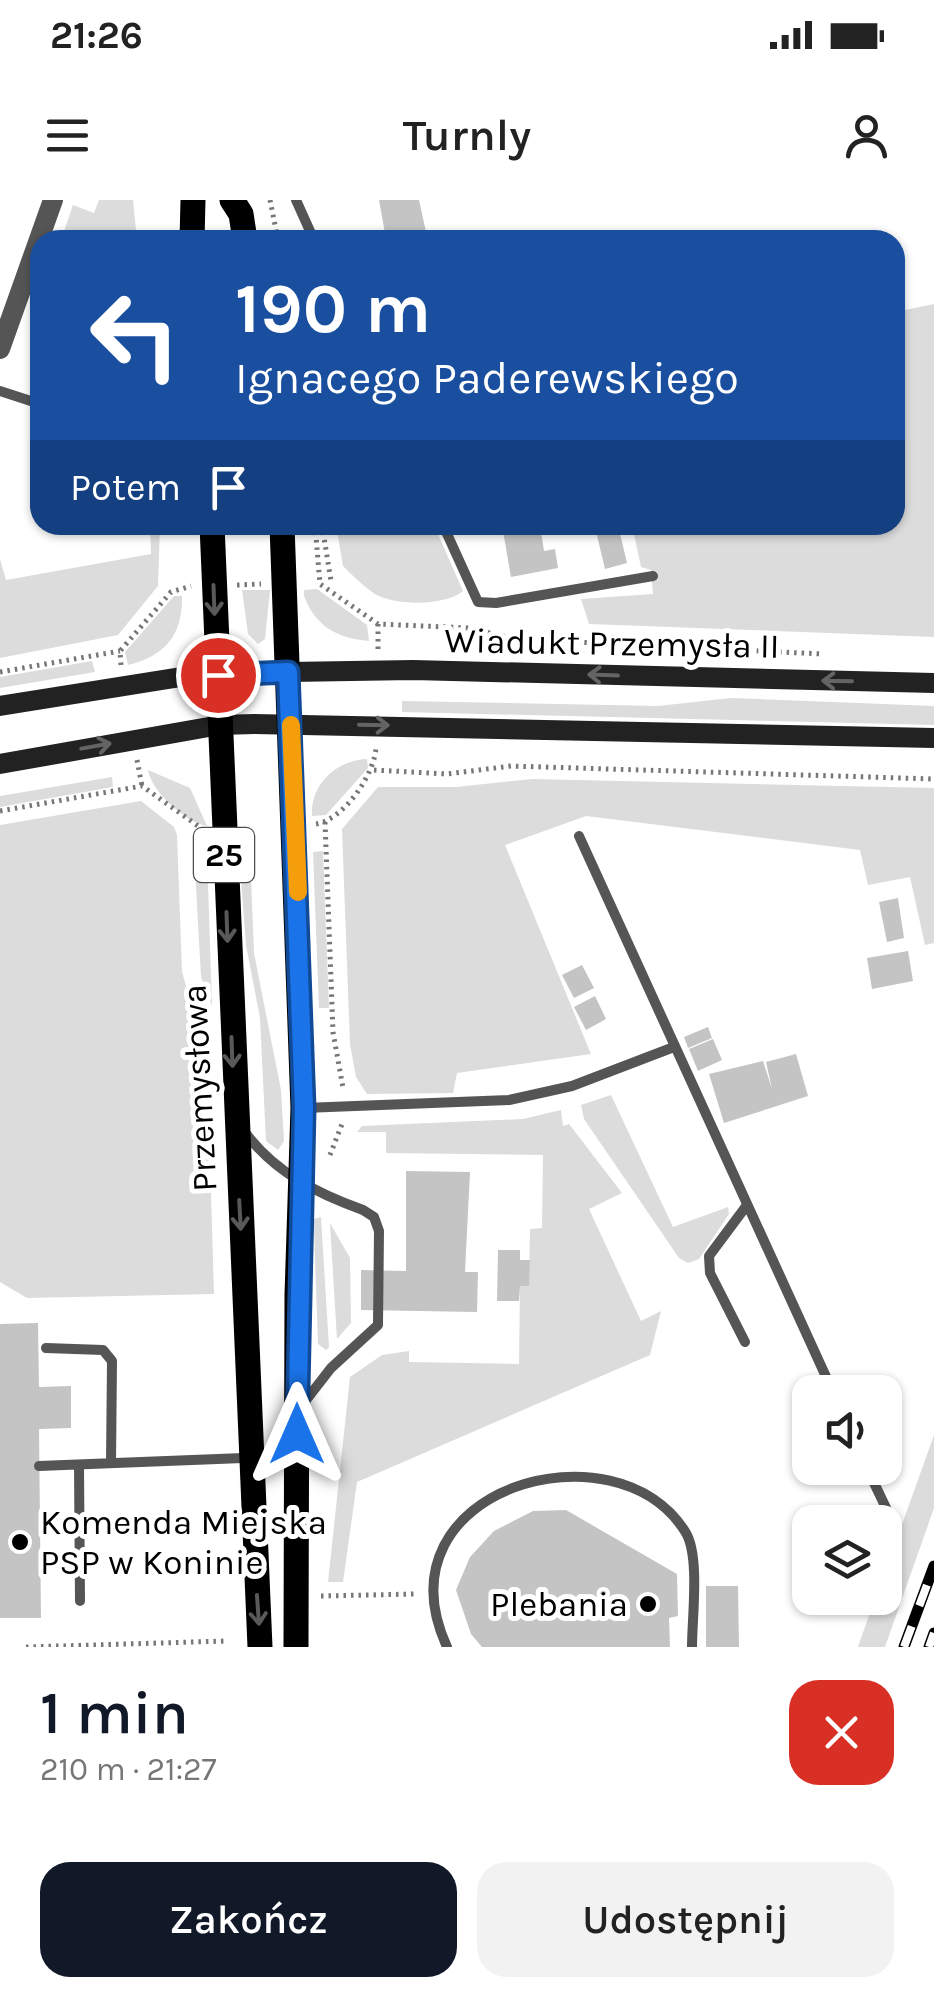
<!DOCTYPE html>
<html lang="pl">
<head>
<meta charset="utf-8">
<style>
	:root { --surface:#fff; --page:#f2f2f2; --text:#222; --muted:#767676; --accent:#111827 }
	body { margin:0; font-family:Karla,sans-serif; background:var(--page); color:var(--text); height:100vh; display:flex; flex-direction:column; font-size:38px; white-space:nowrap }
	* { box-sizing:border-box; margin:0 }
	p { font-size:32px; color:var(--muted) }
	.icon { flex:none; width:55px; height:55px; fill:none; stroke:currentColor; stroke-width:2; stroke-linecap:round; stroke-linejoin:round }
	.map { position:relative; height:1447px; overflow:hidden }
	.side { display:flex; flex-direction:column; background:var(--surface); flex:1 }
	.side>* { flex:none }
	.guide { position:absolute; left:30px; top:30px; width:875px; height:305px; border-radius:30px; box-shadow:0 2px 8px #0004; background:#1a4fa0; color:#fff; overflow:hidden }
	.controls { position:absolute; left:792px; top:1175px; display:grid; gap:20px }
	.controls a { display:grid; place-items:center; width:110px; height:110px; border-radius:20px; background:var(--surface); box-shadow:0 2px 8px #0004; font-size:50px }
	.pin { position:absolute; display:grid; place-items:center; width:85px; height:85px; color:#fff; margin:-42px; border:5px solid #fff; border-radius:50%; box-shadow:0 2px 10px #0007 }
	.me { position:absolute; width:110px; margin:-55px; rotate:0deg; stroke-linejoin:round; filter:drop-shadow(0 0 8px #0008) }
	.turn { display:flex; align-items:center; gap:35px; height:210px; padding:0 40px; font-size:45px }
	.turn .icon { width:130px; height:130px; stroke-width:2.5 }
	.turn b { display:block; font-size:70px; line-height:85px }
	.then { display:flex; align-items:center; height:95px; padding:0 40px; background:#0003; gap:20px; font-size:38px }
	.round { display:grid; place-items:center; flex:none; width:105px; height:105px; border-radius:30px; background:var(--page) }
	.overview { display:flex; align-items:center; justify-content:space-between; height:170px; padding:0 40px }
	h1 { font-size:60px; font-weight:600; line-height:75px; color:var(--accent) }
	.button { display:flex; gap:20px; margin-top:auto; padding:20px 40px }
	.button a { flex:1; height:115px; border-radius:30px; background:var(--accent); color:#fff; font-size:40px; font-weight:600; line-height:115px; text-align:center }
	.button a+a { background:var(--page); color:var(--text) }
	.status { display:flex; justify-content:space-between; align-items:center; height:70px; padding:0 50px; background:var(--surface); direction:ltr }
	.status svg { height:28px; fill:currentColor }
	header { display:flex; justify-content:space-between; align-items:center; height:130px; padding:0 40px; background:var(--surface); font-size:45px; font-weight:600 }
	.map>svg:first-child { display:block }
</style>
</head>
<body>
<div class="status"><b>21:26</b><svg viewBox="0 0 49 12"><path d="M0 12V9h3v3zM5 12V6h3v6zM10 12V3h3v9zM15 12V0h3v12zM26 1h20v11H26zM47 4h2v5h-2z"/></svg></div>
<header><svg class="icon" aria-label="menu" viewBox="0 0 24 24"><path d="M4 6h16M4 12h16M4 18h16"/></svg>Turnly<svg class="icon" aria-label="person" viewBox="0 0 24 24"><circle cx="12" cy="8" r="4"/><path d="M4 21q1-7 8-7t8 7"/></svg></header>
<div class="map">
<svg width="934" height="1447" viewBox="0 0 934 1447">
	<rect width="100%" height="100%" fill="#fff"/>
	<path fill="#dcdcdc" d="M99,0H133L137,40L68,36L64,31L73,5L94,13Z
		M934,104V437L589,424L581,399L653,394L651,370L641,367L632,325H895V112Z
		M150,325H160L158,386L118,435L0,458V359L6,380L151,354Z
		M336,325H434L463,391C445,406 396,406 375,394C363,386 353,376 343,366Z
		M317,389L367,425L369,441C337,438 316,427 304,396V390Z
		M242,390H270L265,439L258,444L248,434Z
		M174,396H182C183,435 165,456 128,465L125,452Z
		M92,461L95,472L0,488V477Z
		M731,498L934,506V525L402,512V501L658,506Z
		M367,559L368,568L326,615L312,616C310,584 337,560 367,559Z
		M148,570L190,588L207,626C186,623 151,591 148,570Z
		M112,577L113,587L0,607V596Z
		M532,579L934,588V743L925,745L910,677L868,685L860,650L586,616L505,645L591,854L457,873L453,893L367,894L356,877L350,844L342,629L378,587H456Z
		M141,601L174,627L177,635L182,772L197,823L201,914L209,928L214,1094L27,1098L0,1082V625Z
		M323,651L329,808H319L313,652Z
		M250,652L254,753L281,890L284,941L278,950L266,941L260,818L246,745L239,653Z
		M207,654L212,806L201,777L195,668Z
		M611,895L673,1027L728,1007L729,1014L699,1059L688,1063L679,1058L584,919L581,905Z
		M561,910L563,926L569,924L622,993L589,1009L641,1121L661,1111L650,1155L357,1282L343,1382H328L350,1177L382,1155L409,1151V1162L519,1164L520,1086H529L530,1029L542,1028L543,955L386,953V932H357L362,926L523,919Z
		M321,1017L329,1147L326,1150L318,1144L314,1030V1019Z
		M330,1023L350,1058L351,1123L337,1139Z
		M934,1235V1308L885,1447H858L875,1398H885V1372Z"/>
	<path fill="#c4c4c4" d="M379,0H419L426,32L386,39Z
		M540,325L544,351L555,349L558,368L511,377L503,331Z
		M604,325H618L627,363L605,369L595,327Z
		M898,698L904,738L887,742L879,702Z
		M908,751L913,781L872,789L867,758Z
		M582,765L594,788L574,798L562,775Z
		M595,796L606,819L586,830L574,807Z
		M708,827L712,838L688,848L684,837Z
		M713,839L722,860L698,871L689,849Z
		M796,854L808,896L724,923L709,874L763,861L772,889L766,862Z
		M406,971L470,972L465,1072H478L477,1112L361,1110V1070L406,1071Z
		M498,1050H520V1060H530L529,1086H520L519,1101H497Z
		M38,1123L39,1187L71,1186V1228L39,1229L41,1418H0V1124Z
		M566,1310L677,1374L678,1416L669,1418L670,1447H482L471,1434L456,1390L470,1357L494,1331L533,1311Z
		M706,1386H738L739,1447H706Z"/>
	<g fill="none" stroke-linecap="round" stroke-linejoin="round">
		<path stroke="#777" stroke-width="5" stroke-dasharray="2.5 5" stroke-linecap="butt" d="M270,0L278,40
			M315,325L320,384L378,424L469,428L515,439L822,454
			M322,325L331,381
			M237,385L261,384
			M378,424V451
			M121,465L120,451L171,392L191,386
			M0,472L120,451
			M137,560L142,586
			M374,570L447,574L511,566L934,579
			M0,611L142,586L201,628
			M325,622L333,832L343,888
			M316,624C345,619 375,573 376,547
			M330,955L342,924
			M321,1396L415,1394
			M26,1447L226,1441"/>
		<path stroke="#555" stroke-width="10" d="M296,0L314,40
			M0,191L40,204
			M443,325L478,402L496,403L653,376
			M579,636L833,1192
			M304,908L509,900L572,886L674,847
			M244,931C274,972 316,993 363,1010L374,1017L379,1031L378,1125L331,1168L303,1204
			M745,1142L710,1073L709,1056L747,1005
			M46,1148L103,1150L112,1161L111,1263
			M79,1265L80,1401
			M39,1266L296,1256
			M867,1268L896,1329
			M447,1447C374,1287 618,1220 686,1333C700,1357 692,1418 692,1447"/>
		<path stroke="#555" stroke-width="20" d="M0,149L53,0"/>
		<path stroke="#222" stroke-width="20" d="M0,506L181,477L289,472L413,470L934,483
			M0,564L220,525L254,524L934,538"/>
		<path stroke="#000" stroke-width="25" d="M232,0L241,14L245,40
			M192,40L193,0
			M212,325L260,1447
			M282,325L303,908L297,1095L296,1447"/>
		<defs>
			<path id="rail" d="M904,1447L934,1366
				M929,1447L934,1433"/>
		</defs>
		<use href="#rail" stroke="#000" stroke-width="11"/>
		<use href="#rail" stroke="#fff" stroke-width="8" stroke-dasharray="22" stroke-linecap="butt"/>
	</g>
	<defs><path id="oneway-shaft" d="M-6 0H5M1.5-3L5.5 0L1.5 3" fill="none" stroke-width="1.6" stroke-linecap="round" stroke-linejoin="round" transform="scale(2.5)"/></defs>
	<g stroke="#595959">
		<use href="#oneway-shaft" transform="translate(214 400) rotate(88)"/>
		<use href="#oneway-shaft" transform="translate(227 727) rotate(88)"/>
		<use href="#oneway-shaft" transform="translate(232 852) rotate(88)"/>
		<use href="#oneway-shaft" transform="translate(240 1015) rotate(87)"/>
		<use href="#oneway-shaft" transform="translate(258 1410) rotate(86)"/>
	</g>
	<g stroke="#646464">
		<use href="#oneway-shaft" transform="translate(603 475) rotate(-178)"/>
		<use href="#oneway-shaft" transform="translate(837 481) rotate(-179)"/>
		<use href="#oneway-shaft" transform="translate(374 525) rotate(1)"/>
		<use href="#oneway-shaft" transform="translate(96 546) rotate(-10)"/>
	</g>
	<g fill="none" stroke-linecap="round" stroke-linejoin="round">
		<defs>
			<path id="route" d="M218,475L288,472L304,908L297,1234"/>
		</defs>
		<use href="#route" stroke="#114b97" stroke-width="25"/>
		<use href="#route" stroke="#1a73e8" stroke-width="18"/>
		<path stroke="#f59e0b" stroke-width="18" d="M291,525L298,692"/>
	</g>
	<g fill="#000" stroke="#fff" stroke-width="4">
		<circle cx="20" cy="1342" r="10"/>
		<circle cx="648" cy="1404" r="10"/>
	</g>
	<g text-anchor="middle" stroke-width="10" stroke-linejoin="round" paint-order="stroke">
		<rect fill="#fff" stroke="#4c4c4c" stroke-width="2.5" x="194" y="628" width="60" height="54" rx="8"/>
		<g font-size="32" font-weight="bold" fill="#000">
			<text x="224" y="666">25</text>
		</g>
		<g font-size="35" fill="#000" stroke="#fff">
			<text transform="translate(612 443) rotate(1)" y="12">Wiadukt Przemysła II</text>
			<text transform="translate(199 888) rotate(-93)" y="12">Przemysłowa</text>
		</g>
		<g font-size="35" fill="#000" stroke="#fff" text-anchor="start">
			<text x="40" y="1334">Komenda Miejska<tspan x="40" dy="40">PSP w Koninie</tspan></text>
			<text x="628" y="1416" text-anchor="end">Plebania</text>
		</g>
	</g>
</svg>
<div class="controls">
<a><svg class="icon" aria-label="sound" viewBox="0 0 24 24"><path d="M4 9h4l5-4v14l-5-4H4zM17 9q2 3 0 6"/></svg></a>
<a><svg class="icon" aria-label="layers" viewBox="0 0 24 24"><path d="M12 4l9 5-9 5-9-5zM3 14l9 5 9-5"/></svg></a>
</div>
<div class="pin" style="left:218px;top:475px;background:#d93025"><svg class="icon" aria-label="arrive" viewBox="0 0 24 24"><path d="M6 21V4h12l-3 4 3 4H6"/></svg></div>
<svg class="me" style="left:297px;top:1234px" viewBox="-20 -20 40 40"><path d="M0-17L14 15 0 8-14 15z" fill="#1a73e8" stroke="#fff" stroke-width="4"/></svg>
<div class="guide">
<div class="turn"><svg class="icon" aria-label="left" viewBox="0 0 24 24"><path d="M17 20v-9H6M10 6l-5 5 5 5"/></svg><div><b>190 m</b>Ignacego Paderewskiego</div></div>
<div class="then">Potem<svg class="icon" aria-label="arrive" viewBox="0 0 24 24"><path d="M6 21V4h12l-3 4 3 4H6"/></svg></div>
</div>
</div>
<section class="side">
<div class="overview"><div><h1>1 min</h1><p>210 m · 21:27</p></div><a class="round" style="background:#d93025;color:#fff"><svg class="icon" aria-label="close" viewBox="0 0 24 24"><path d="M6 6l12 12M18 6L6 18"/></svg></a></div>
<div class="button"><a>Zakończ</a><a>Udostępnij</a></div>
</section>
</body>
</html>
